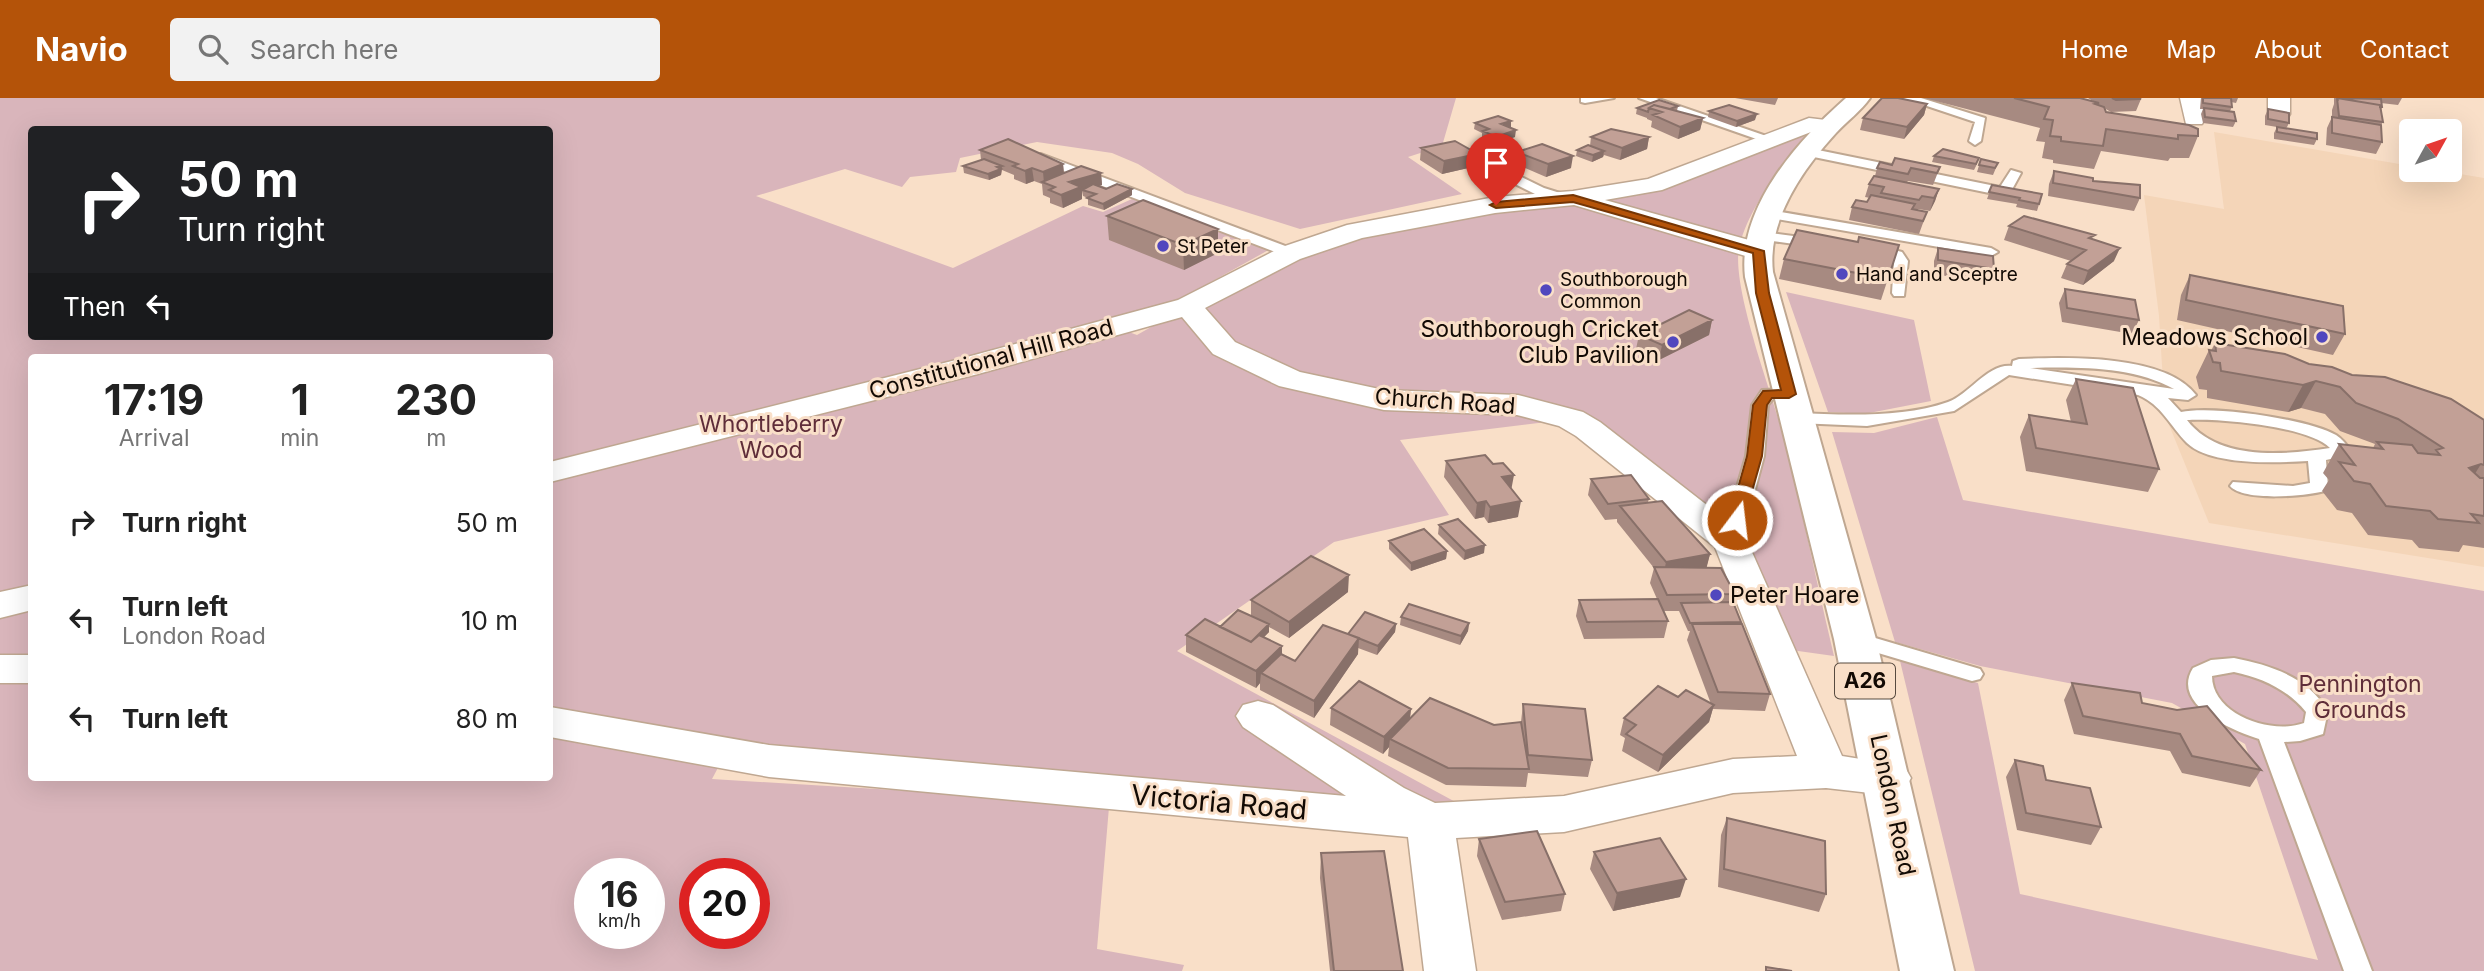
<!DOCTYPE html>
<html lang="en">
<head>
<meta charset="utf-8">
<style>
	:root { --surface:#fff; --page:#f2f2f2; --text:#222; --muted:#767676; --accent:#b45309 }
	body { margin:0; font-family:Inter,sans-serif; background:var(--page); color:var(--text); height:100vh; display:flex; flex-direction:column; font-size:26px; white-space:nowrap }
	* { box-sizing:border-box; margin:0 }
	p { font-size:23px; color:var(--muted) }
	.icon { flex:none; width:38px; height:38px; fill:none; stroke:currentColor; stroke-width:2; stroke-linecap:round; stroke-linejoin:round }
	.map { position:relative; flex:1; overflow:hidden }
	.sheet { position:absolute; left:28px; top:256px; width:525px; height:427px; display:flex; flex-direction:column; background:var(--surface); border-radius:7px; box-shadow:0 7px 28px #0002 }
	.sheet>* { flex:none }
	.guide { position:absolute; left:28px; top:28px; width:525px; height:214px; border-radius:7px; box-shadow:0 7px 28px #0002; background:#202124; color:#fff; overflow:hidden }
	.needle { width:46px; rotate:50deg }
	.buttons { position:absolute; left:2399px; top:21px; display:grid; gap:14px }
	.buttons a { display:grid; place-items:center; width:63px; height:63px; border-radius:7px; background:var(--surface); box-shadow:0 7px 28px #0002; font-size:35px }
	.speed { position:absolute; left:574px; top:760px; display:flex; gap:14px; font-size:35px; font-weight:700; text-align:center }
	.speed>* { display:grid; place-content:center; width:91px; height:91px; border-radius:50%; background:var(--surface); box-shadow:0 7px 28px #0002; line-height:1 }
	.speed small { font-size:18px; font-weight:400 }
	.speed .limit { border:10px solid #d22; background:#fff; color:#111 }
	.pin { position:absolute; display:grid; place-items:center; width:60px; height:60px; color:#fff; margin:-72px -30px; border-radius:50% 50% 50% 0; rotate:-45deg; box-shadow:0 0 7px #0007 }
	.pin .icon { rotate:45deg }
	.me { position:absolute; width:77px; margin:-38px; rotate:15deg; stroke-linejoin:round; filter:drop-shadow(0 0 5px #0008) }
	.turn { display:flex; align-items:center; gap:24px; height:147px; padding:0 35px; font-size:32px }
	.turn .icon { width:91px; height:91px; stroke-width:2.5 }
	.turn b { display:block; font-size:49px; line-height:60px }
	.then { display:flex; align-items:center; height:66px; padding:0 35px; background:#0003; gap:14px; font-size:26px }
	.eta { display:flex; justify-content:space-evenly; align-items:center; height:119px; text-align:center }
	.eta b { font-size:42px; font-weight:700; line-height:49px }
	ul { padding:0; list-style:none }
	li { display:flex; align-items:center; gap:21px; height:98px; padding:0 35px }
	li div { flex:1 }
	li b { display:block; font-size:26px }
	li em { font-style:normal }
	header { display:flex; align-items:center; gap:42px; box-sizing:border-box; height:98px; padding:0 35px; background:var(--accent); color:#fff }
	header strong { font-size:33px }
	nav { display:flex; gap:38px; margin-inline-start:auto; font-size:24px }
	.search { width:490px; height:63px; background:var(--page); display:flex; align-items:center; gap:18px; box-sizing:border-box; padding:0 24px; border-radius:7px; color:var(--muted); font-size:26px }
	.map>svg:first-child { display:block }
</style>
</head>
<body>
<header>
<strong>Navio</strong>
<div class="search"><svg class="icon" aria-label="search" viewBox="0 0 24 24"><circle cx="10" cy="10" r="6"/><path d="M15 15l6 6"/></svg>Search here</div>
<nav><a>Home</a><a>Map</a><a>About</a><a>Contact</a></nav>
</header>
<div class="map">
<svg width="2484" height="873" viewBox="0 0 2484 873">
	<rect width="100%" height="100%" fill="#f9dfc8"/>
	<path fill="#f4d5b8" d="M2214,34L2411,68L2412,72H2436L2484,80V469L2209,425L2165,317L2159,218L2144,97L2224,111Z"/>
	<path fill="#d9b5bb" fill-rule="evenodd" d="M0,0H1456L1442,48L1408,59L1462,96L1300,131L1185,95L1138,66L1112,55L1037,44L960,60L956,74L910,79L902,89L845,71L756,98L953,170L1083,108L1103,114L1132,101L1274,149L1166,209L1098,223L1137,237L1188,208L1224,250L1290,281L1571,321L1400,342L1449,417L1334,444L1177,553L1485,720L729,649L712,681L1028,700L1109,709L1097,851L1184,867L1182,873H0ZM32,32H550V238H32ZM32,259H550V679H32ZM590,775H649V835H590ZM695,775H754V835H695Z
		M1809,32C1785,64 1747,111 1739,150C1732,187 1767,282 1778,320C1800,398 1815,479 1834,558L1791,552L1744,448L1573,318L1325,285L1254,261L1204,221L1207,206L1289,161L1418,124L1606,100Z
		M1786,194L1914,222L1931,303L1864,316L1828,314Z
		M1937,319L1963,402L2484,493V873H1975L1900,563L1978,585L2020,796L2318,862L2245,646L2172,605L1980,568L1895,544L1832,334L1874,335Z"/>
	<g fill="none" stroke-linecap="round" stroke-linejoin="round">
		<defs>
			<path id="lane" d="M1581,0H1614L1585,5L1581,4Z
				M1639,0H1656L1775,41L1765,44Z
				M1903,0H1921L1985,20L1981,43L1975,47L1969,43L1975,24Z
				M1808,50L2000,89L2011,72L2021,75L2009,97L2004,98L1804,57L1802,54Z
				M1041,56L1296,152L1298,155L1286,158L1037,63L1035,60Z
				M1467,56H1475L1544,90L1576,100L1570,104L1535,96L1467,62Z
				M1770,112L1991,150L1998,154L1991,158L1765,119L1763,116Z
				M1762,134L1816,141L1823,145L1816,149L1757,141L1755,138Z
				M1871,146L1902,154L1908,163L1904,198H1894L1892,195L1894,163L1866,153V147Z
				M2019,261C2066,259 2166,256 2196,297L2188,302L2168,300L2181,314C2212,307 2308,321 2336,337C2342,341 2347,347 2351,353L2348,357L2326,362L2328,389L2325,393C2306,398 2244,404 2230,388L2233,384L2293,388L2310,385L2308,363C2277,365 2211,368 2187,345C2170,328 2162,307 2138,297L2009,277L1954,313L1867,328L1797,325L1788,320L1797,315C1844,317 1903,320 1948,304C1969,297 1988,265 2012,268L2013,263ZM2030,270C2076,269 2132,268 2174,291ZM2187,322C2218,320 2308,328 2330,350C2284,357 2218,363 2187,322Z
				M1789,291L1795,292L1797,296L1795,300L1773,301L1768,307L1764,358L1741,444L1738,448H1724L1721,444L1746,358L1752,307L1762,292Z
				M1855,534L1980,571L1983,576L1980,581L1972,583L1848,546L1844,541L1848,536Z
				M2234,560C2270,567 2308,579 2328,613L2323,636L2300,643L2284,644L2372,873H2344L2259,641C2233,633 2170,607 2193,570L2211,562ZM2234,574C2262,580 2287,591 2306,614L2304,625C2272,637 2212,617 2212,578Z"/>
			<path id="street" d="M2180,0H2202L2205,21L2202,26H2186Z
				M2268,0H2290V16L2287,21H2271L2268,16Z
				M1809,20L1834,23L1837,28L1826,35L1811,34L1662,92L1605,102L1767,147L1771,153L1767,159H1749L1574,107L1495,115L1362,140L1300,161L1205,210L1235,244L1300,274L1384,292L1518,297L1583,314L1600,324L1744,436L1842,658L1904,668L1911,680L1904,692L1888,697L1826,690L1733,695L1564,734L1456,740L1476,873H1424L1408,739L769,679L550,639V609L769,647L1346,698L1243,629L1236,618L1243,607L1258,603L1273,607L1404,690L1435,705L1564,698L1733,661L1797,658L1715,449L1576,338L1559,328L1517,317L1384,312L1279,288L1213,256L1182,219L978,276L550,384V364L956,262L1178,202L1282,149L1347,127L1495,99L1573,93L1648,81Z
				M32,487V512L0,520V494Z
				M0,557H32V585H0Z"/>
			<path id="highway" d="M1846,0H1870C1861,13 1847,23 1836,35C1803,71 1767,122 1773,174L1876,541L1954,873H1900L1834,541L1745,179C1737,110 1798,42 1846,0Z"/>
		</defs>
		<use href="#lane" stroke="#bfa791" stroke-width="4"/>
		<use href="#street" stroke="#bfa791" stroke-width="3"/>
		<use href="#highway" stroke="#bfa791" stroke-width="4"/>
		<use href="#lane" fill="#fff" fill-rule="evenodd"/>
		<use href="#street" fill="#fff" fill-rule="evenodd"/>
		<use href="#highway" fill="#fff" fill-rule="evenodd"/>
	</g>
	<path fill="#a78a81" d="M1735,0H1778L1775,7Z
		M1924,0H2080L2093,3L2088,0H2139L2141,1L2136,13L2111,14L2104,10L2106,14L2198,38L2189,60H2170L2168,63L2101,53L2094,71L2053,65V62L2042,60L2045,44L2036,43L2040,30Z
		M2201,0H2238L2236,5L2231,4L2232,9L2230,13L2236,23L2233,29L2203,25L2201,16L2203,11H2200Z
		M2334,0H2402L2398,7L2381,5L2382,9L2381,12L2383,24L2381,27L2382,44L2376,56L2326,47L2327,30L2332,19V12L2334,6Z
		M1927,6L1924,17L1904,41L1860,32L1863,20Z
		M1678,8L1677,13L1703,20L1700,32L1678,41L1651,29L1652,23L1647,21V20L1636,16L1637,10Z
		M2268,11L2289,25L2286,31L2317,41L2314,47L2274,41V35L2277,29L2265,27V18Z
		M1709,13L1755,22L1736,29L1708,19Z
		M1475,25L1511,29L1510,30L1515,39L1495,45L1482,40V35L1474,31Z
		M1591,39H1649L1647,51L1620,62L1604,57L1603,59L1592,64L1576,58L1577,52L1590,48Z
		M1421,50L1478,56L1477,68L1442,76L1420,62Z
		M980,52L1063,66L1064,75H1101L1102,87L1099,88L1132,97L1104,112L1088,107V100L1083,98L1082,93L1081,94L1082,101L1063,110L1050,105V100L1043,97L1042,86L1034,83L1026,86L1014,81V77L1002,72L1001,77L989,82L964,75L963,68L981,62Z
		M1517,54L1571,70L1546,79L1516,66Z
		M1934,58L1977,66L1974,72L1932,64Z
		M1981,61L1998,65L1993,77L1977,74Z
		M1892,67L1940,69L1933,87L1908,83L1907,84L1939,91L1935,103L1930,113L1918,111L1917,112L1927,114L1919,136L1849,122L1852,109L1867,104L1870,100L1865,99L1869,86L1875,78L1877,70Z
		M2054,73L2093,83L2140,100L2134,113L2048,98L2049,86Z
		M1992,87L2042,96L2037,113L2016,109L2017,106L1987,101Z
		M1107,118L1218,131V155L1184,172L1109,142Z
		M2009,128L2093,141L2114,163L2083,187L2061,180L2067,166L2071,163L2004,142Z
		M1858,144L1899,147L1881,202L1779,181L1784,161Z
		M1938,150L1994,171L1989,185L1934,176V163Z
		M2190,177L2345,236L2333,257L2177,222L2181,197Z
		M2065,191L2139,222L2132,236L2062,224L2059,205Z
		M1712,222L1709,237L1659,262L1636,251L1639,237Z
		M2215,245L2352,277L2484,322V450L2463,447L2459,454L2419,450L2412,442L2368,437L2352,415L2337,412L2322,393L2329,382L2323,375L2339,346L2373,350L2375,346L2340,333L2325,316L2301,310L2288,314L2207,300V292L2199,291L2196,279L2209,252L2211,253Z
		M2076,281L2159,371L2148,394L2026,373L2020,339L2029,317L2071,324L2066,302Z
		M1446,363L1511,391L1518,419L1488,425L1484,419L1475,421L1444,379Z
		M1591,381L1649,401L1648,404L1710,456L1706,470L1735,496L1733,504L1741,524L1740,526L1770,596L1765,613L1713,611V610L1709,624L1658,674L1622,653L1625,640L1620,637L1624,620L1678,599L1711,606L1687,542L1690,533H1688L1679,513H1664L1668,523L1664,540L1584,541L1576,518L1579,502L1657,501L1650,485L1654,470L1617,424V421L1605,422L1588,397Z
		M1439,427L1484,455L1464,462L1438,436Z
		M1389,443L1447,453L1446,461L1411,473L1389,451Z
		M1348,494L1289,540L1269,529V534L1264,539L1282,557L1295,563L1348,536L1396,526L1395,534L1377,557L1358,550V556L1314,620L1260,592V585L1256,590L1186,554V537L1220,529L1251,517V502Z
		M1401,519L1469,525L1468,533L1460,547L1400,527Z
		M2072,585L2142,605L2261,672L2250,689L2182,675L2170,653L2074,636L2064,602Z
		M1523,606L1592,662L1588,679L1528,675L1526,689L1446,687L1388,658L1389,649L1383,656L1330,627L1331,610L1411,611L1410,620L1494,627L1521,624Z
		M2015,662L2046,682L2101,729L2091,747L2017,732L2006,679Z
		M1727,720L1826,796L1819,814L1718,789L1721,737Z
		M1479,741L1565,796L1561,813L1502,822L1477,758Z
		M1594,754L1680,799L1613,813L1590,771Z
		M1321,755L1403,873H1330L1320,780Z"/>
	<path fill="#887069" d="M1927,6L1924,17L1904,41L1907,29Z
		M1757,16L1755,22L1736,29L1737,23Z
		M1703,20L1700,32L1678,41L1680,29Z
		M1511,23V29L1501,32V26Z
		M1516,32L1515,39L1495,45L1496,39Z
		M1649,39L1647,51L1620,62L1622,50Z
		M1604,53L1603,59L1592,64L1593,57Z
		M1478,56L1477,68L1442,76L1444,63Z
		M1573,58L1571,70L1546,79L1548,66Z
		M1063,66L1064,78L1044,85L1043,74Z
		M1002,68L1001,77L989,82L988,76Z
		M1032,70L1034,83L1026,86L1025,73Z
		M1101,75L1102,87L1085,92H1082V101L1063,110L1061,97L1069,84Z
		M1132,91V97L1104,112L1103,106Z
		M1939,91L1935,103L1930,113L1934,100Z
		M1218,131V155L1184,172L1183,147Z
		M2120,150L2114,163L2083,187L2088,173Z
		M1712,222L1709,237L1659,262L1662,247Z
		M2316,283L2301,310L2288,314L2303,287Z
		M2481,366L2463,395L2469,370Z
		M1514,377L1511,393L1502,379Z
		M1486,403L1484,419L1475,421L1477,405Z
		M1521,403L1518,419L1488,425L1490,409Z
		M1485,447L1484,455L1464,462L1465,453Z
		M1447,453L1446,461L1411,473V465Z
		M1710,456L1706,472L1663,480L1666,464Z
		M1349,477L1348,494L1289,540V524Z
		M1469,525L1468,533L1460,547L1461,538Z
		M1269,526V534L1248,555V547Z
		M1396,526L1395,534L1377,557L1378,548Z
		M1359,540L1358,556L1314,620V603Z
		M1282,548V565L1261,575L1260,585L1256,590V573Z
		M1714,607L1709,624L1658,674L1663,657Z
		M1411,611L1409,628L1390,641L1389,649L1383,656L1384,639Z
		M1686,781L1680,799L1613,813L1617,795Z"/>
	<path fill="#c2a096" stroke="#887069" stroke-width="2" d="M1882,0H1898L1927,6L1907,29L1863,20Z
		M2014,0H2080L2099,5L2095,6L2104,9L2106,14L2189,27L2198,31V38L2178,37V41L2106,31L2103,48L2061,43V39L2050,38L2053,22L2044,21L2049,9Z
		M2112,0H2139L2141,1L2116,2Z
		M2203,0H2231L2232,9L2203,5Z
		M2337,0L2380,7L2383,24L2339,18Z
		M2337,0L2381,1L2382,9H2380V7L2337,0L2338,3Z
		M1659,2L1678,8L1670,11L1654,7L1649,10L1648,14L1637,10Z
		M1654,7L1703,20L1680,29L1653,17L1662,14L1649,10Z
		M1729,7L1757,16L1737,23L1709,13Z
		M2204,10L2234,14L2236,23L2205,19Z
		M2268,11L2289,15V25L2268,21Z
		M1498,18L1511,23L1501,26L1516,32L1496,39L1483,33L1489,31L1475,25Z
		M2332,19L2381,27L2382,44L2332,35Z
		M2277,29L2317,35V41L2277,34Z
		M1611,31L1649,39L1622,50L1591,39Z
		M1008,41L1063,66L1043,74L1032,70L1025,73L1013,68L1018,66L980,52Z
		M1455,43L1478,56L1444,63L1421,50Z
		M1542,46L1573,58L1548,66L1517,54Z
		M1588,47L1604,53L1593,57L1577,52Z
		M1943,51L1979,60L1976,66L1934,58Z
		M1895,60L1940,69L1937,75L1911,70L1908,76L1877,70L1880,64L1892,67Z
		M984,61L1002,68L997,69L1001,71L988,76L963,68Z
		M1981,61L1998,65L1995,70L1979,67Z
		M1081,68L1101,75L1069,84L1081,89L1061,97L1049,92L1055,89L1042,84Z
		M2054,73L2093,80V83L2140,87V100L2053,85Z
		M1874,78L1939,91L1934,100L1922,98L1919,102L1881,95L1884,89L1869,86Z
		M1093,86L1106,91L1117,86L1132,91L1103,106L1087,100L1096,96L1082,92Z
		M1992,87L2042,96L2039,106L2019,102L2020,100L1989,94Z
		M1871,97L1915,106L1912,111L1927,114L1923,123L1852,109L1856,102L1867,104Z
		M1143,102L1218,131L1183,147L1107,118Z
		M2024,118L2095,137L2089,140L2120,150L2088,173L2067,166L2086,152L2009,128Z
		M1797,132L1858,144L1859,139L1899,147L1888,181L1784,161Z
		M1938,150L1993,158L1994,171L1938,162Z
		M2190,177L2343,208L2345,236L2186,202Z
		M2065,191L2135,202L2139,222L2067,210Z
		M1689,212L1712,222L1662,247L1639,237Z
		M2215,245L2285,256L2309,266L2332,269L2352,277L2385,279L2451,301L2484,322V367L2481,366L2469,370L2480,380H2484V418L2471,416L2479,425L2438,421L2430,413L2386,408L2370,386L2354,383L2339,364L2355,367L2339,346L2383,351L2377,344L2412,347L2418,355L2440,357L2436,352L2443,350L2398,321L2356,305L2340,289L2316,283L2303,287L2221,273L2220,265L2213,264L2209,252L2216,253Z
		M2076,281L2133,290L2159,371L2036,350L2029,317L2087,326Z
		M1485,357L1493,366L1503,365L1514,377L1502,379L1521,403L1490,409L1486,403L1477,405L1446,363Z
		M1631,377L1649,401L1608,406L1591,381Z
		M1662,403L1710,456L1666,464L1620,408Z
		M1458,421L1485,447L1465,453L1439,427Z
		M1424,431L1447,453L1411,465L1389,443Z
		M1311,458L1349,477L1289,524L1251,502Z
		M1654,469L1721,470L1735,496L1667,497Z
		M1658,501L1668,523L1587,524L1579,502Z
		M1733,504L1741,524L1690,525L1681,505Z
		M1409,506L1469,525L1461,538L1401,519Z
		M1238,512L1269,526L1251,544L1220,529Z
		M1365,514L1396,526L1378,548L1348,536Z
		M1205,521L1251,544L1259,537L1282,548L1256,573L1186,537Z
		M1692,526H1742L1770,596L1718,594Z
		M1323,527L1359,540L1314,603L1261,575L1281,556L1295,563Z
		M1359,583L1411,611L1384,639L1331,610Z
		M2072,585L2140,595L2142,605L2177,612L2207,608L2261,672L2192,658L2180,636L2083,618Z
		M1658,588L1678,599L1686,592L1714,607L1663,657L1626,636L1636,627L1624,620Z
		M1430,600L1494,627L1521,624L1529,671L1448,670L1390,641Z
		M1523,606L1585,611L1592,662L1528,657Z
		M2015,662L2043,668L2046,682L2090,690L2101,729L2026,715Z
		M1727,720L1825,743L1826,796L1724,771Z
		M1537,733L1565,796L1505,804L1479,741Z
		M1660,740L1686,781L1617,795L1594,754Z
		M1384,753L1403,873H1334L1321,755Z
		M1766,869L1792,873H1766Z"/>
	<path fill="#b45309" stroke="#753606" stroke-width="2" d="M1573,97L1764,153L1769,195L1796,296L1789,300H1772L1767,307L1762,358L1743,425L1737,427L1729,422L1747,358L1753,307L1763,293L1781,292L1756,195L1753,155L1573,104L1496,110L1490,107L1496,104Z"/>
	<g fill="#5147be" stroke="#f9dfc8" stroke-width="2.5">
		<circle cx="1163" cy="148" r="7"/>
		<circle cx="1842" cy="176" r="7"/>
		<circle cx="1546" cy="192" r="7"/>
		<circle cx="2322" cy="239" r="7"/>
		<circle cx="1673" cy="244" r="7"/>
		<circle cx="1716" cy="497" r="7"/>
	</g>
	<g text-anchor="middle" stroke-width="6" stroke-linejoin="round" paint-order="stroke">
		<g font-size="19" fill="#120a04" stroke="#f9dfc8" text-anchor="start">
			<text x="1177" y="155">St Peter</text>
			<text x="1856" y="183">Hand and Sceptre</text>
			<text x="1560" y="188">Southborough<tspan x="1560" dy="22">Common</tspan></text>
		</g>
		<rect fill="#f9dfc8" stroke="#574a3f" stroke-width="2" x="1835" y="565.5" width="60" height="35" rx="5"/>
		<g font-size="21" font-weight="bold" fill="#120a04">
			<text x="1865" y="590">A26</text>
		</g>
		<g font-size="23" fill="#120a04" stroke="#f9dfc8" text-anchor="end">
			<text x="1659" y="239">Southborough Cricket<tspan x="1659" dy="26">Club Pavilion</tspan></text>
			<text x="2308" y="247">Meadows School</text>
			<text x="1730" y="505" text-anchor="start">Peter Hoare</text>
		</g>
		<g font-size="23" fill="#120a04" stroke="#f9dfc8">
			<text transform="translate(991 261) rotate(-15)" y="8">Constitutional Hill Road</text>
			<text transform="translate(1445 303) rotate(4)" y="8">Church Road</text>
			<text transform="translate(1893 707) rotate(78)" y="8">London Road</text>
		</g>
		<g font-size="23" fill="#5f2d39" stroke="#f9dfc8">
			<text x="771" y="334">Whortleberry<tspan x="771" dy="26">Wood</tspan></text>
			<text x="2360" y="594">Pennington<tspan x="2360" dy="26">Grounds</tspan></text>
		</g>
		<g font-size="28" fill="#120a04" stroke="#f9dfc8">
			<text transform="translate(1219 704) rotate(5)" y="10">Victoria Road</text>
		</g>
	</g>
</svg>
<div class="buttons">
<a><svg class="needle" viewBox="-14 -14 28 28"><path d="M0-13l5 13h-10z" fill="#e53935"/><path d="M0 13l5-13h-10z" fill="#767676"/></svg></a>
</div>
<div class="speed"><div>16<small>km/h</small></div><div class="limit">20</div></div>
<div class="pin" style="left:1496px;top:107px;background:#d93025"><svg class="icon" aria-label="arrive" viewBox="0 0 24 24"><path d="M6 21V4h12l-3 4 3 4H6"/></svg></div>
<svg class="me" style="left:1737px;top:422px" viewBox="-20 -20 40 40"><circle r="17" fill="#b45309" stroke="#fff" stroke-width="3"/><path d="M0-11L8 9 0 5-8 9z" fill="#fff"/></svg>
<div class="guide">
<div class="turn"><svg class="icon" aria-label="right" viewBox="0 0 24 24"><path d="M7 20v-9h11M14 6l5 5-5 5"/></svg><div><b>50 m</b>Turn right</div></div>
<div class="then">Then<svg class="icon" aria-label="left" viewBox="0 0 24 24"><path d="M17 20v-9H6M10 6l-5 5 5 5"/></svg></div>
</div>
<section class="sheet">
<div class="eta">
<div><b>17:19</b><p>Arrival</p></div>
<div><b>1</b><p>min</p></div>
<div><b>230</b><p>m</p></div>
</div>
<ul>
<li><svg class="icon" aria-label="right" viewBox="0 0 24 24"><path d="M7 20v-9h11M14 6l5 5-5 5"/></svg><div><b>Turn right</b></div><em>50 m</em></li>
<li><svg class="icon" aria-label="left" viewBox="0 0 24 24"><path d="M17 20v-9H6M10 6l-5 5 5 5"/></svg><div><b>Turn left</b><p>London Road</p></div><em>10 m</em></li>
<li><svg class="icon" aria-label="left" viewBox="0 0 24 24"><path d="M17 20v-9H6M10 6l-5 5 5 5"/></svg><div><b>Turn left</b></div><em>80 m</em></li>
</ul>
</section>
</div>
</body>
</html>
